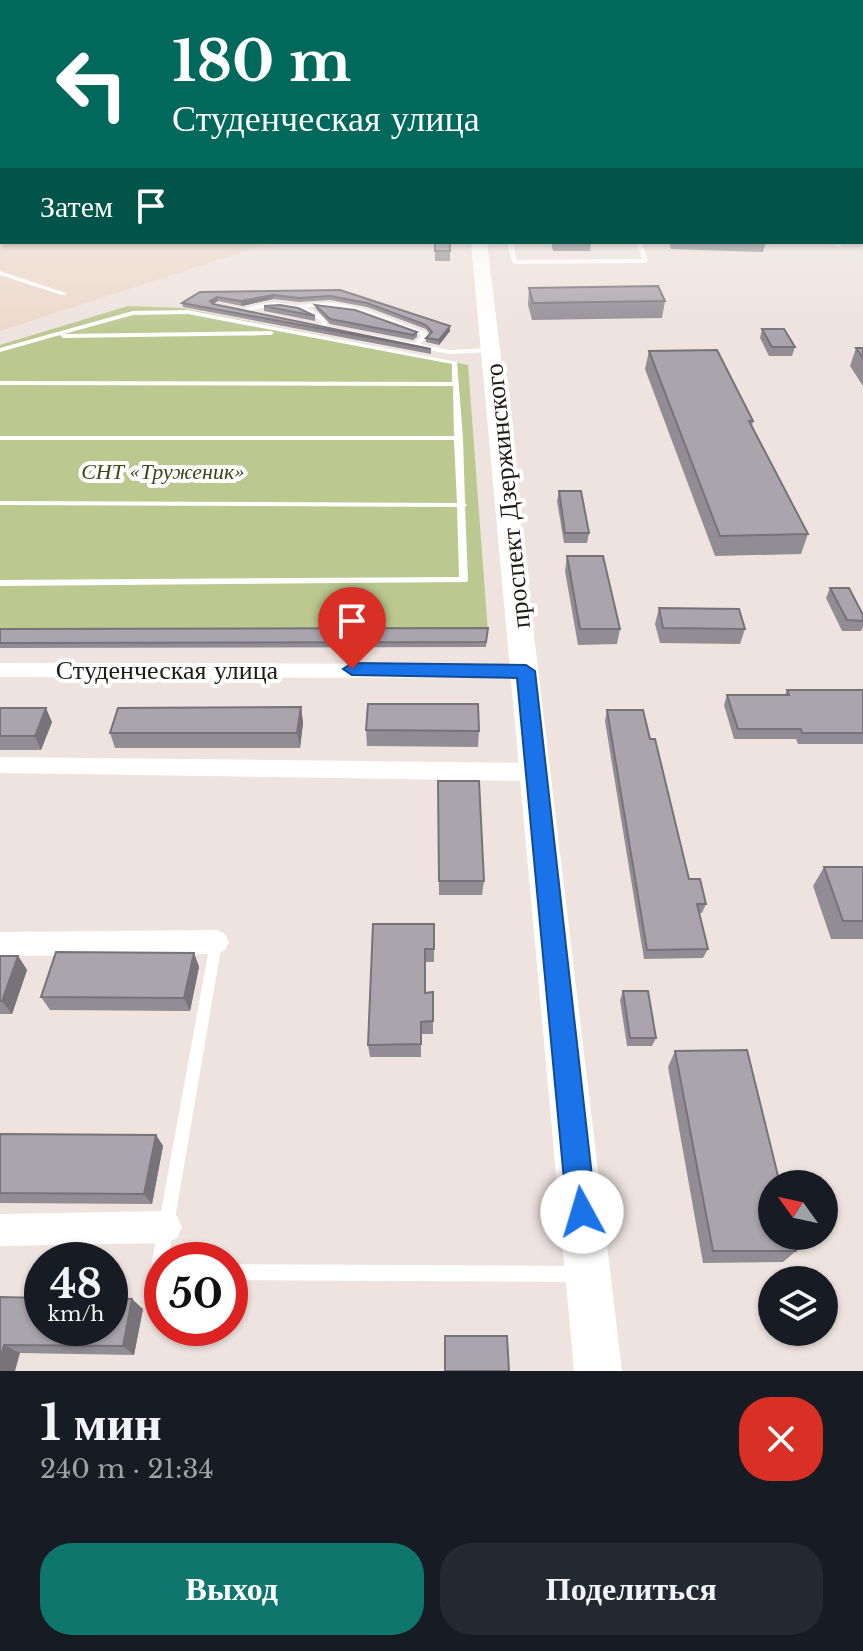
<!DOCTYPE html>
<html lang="ru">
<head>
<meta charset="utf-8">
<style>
	:root { --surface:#171b24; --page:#242831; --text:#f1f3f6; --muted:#9ea1a6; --accent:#0f766e }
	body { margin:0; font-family:"Libre Baskerville",serif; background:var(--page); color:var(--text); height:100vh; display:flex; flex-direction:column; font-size:30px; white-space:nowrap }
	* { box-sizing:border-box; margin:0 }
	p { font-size:26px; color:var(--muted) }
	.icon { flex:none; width:44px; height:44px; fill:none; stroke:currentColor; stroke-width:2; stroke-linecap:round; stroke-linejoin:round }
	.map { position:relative; height:1371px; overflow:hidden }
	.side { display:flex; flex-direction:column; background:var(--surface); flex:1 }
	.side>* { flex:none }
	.banner { position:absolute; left:0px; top:0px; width:864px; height:244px; box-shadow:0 2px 6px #0004; background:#00695c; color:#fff; overflow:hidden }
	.needle { width:52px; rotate:303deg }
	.fabs { position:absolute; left:758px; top:1170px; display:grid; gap:16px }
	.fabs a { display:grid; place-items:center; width:80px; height:80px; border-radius:50%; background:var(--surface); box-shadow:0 2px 6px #0004; font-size:40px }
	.speed { position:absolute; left:24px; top:1242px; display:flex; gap:16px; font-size:40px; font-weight:700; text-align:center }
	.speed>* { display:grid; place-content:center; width:104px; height:104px; border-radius:50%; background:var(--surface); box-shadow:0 2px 6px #0004; line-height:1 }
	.speed small { font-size:20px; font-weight:400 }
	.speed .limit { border:12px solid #d22; background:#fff; color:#111 }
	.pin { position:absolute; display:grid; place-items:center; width:68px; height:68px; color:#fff; margin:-82px -34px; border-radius:50% 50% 50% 0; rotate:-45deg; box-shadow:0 0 8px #0007 }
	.pin .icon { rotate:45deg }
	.me { position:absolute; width:88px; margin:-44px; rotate:354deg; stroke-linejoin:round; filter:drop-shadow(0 0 6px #0008) }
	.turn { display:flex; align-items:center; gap:28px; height:168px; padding:0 40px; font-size:36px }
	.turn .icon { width:104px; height:104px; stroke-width:2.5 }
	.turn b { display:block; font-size:56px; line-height:68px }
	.then { display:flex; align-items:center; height:76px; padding:0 40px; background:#0003; gap:16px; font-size:30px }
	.round { display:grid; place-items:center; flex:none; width:84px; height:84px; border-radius:32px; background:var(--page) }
	.headline { display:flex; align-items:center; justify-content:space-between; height:136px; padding:0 40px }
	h1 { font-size:48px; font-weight:700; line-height:60px }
	.cta { display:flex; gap:16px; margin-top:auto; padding:16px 40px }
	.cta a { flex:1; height:92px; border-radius:32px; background:var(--accent); color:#fff; font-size:32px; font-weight:700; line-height:92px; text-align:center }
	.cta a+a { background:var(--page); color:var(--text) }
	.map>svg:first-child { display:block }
</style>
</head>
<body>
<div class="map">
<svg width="863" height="1371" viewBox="0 0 863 1371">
	<rect width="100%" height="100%" fill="#eee3de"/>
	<path fill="#ecd8c9" d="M0,145L2,242H273L0,331Z"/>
	<path fill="#bbc890" d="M128,306L182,308L468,365L488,633L0,634V345Z"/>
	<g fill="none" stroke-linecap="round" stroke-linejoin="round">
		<path fill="#fff" fill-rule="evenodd" d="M0,211L2,212V216L0,215Z
			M507,242H513L517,260L642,259L636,242H642L648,261L645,263L515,264L512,262Z
			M833,242H839L842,246L837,247Z
			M0,271L66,293L67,294L62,295L0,275Z
			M274,302C282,303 291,305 299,305C309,305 319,302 330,303C363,305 394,321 425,332L429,336L420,344L449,350L491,348L494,350L491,352L449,354L288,322L286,321V319L321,325L322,322C298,302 270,304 242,313L239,311L252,306ZM315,306C348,306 393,320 422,336L414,343L327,326V321L319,314L307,308Z
			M188,310L457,362L463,438L465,503L467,505L465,507L468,580L467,582L0,586V580L459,577L457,507L0,505V501L457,503L454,440H0V436H454L453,386L0,385V381L452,382V364L188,314L133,315L64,334L271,331L274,333L271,335L63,338L60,335L0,352V348L133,311Z
			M216,937L220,939L222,943L168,1260H162V1280L152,1278L150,1272L210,943L212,939Z
			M230,1264L578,1266L584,1268L586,1274L584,1280L578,1282L230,1280Z"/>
		<path fill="#fff" fill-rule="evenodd" d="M0,663L526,664L536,671L526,678L0,677Z
			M0,757L535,763L543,766L546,772L543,778L535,781L0,773Z
			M216,930L225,934L229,942L225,950L216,954L0,956V932Z
			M166,1211L177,1216L182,1227L177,1238L166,1243L0,1246V1214Z"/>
		<path fill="#fff" fill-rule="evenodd" d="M471,242H487L622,1371H574Z"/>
	</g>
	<path fill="#928d95" d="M435,242H450V261H435Z
		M551,242H591L590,251H553Z
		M669,242H766L763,252L671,249Z
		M529,288L665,301L662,318L532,320L528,305Z
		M340,290L450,326V331L439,345L426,342V338L430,334L426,329L367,307L330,300L299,302L273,299L242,306L218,301L213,304L431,349V354L183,307L182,303L200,292Z
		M315,305L417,332V337L413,340L330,324L316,309Z
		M264,306L315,316V321L264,311Z
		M762,329L795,347L792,356H769L760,338Z
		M856,348H863V386L850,366Z
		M649,351L753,421L752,427L808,534L801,554L715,556L645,369Z
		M559,491L589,533L587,543H564L557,501Z
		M567,556L620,629L617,644L578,645L565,571Z
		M830,588L863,615V627L861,631H842L826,598Z
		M659,608L745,629L740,644L660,643L655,624Z
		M488,628L486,647L0,648V629Z
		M787,690H863V744H798L796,739H734L724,705L727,695H785Z
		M301,707L303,723L300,748H115L110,733Z
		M0,708L52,722L41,750H0Z
		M607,710L689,879L706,904L702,913H699L708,949L703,958L644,959L605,721Z
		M366,730L479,731L478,747L367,746Z
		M438,781L484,881L482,895H439Z
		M824,867H863V939H831L813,886Z
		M434,924V962H425V993L433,992V1034H421V1057H370L368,1045Z
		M194,953L199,967L190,1011L50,1010L41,997Z
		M0,956H18L27,970L12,1014H0Z
		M623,991L656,1038L652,1046H627L620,1000Z
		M675,1051L796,1251L783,1262L703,1263L668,1067Z
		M0,1134L156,1135L163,1146L152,1204L0,1203Z
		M0,1297L143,1309L134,1355L20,1353L0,1371Z"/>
	<path fill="#777379" d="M273,295V299L242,306L241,301Z
		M217,297L218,301L211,305L210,301Z
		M450,326V331L439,345V340Z
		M301,707L303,723L300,748L297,733Z
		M46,708L52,722L41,750L35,736Z
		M194,953L199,967L190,1011L184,998Z
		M18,956L27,970L12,1014L2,1001Z
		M156,1135L163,1146L152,1204L144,1194Z
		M132,1299L143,1309L134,1355L123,1346Z
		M4,1345L20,1353L15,1371H0V1359Z"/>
	<path fill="#aaa4ad" stroke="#777379" stroke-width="2" d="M862,145H863V227L862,225Z
		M435,242H450V251H435Z
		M658,286L665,301L533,303L529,288Z
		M340,290L450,326L439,340L426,338L432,332L426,325L367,303L330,296L299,298L273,295L241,301L217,297L210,301L213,304L431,349L182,303L200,292Z
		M280,305L298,308L315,316L264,306Z
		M315,305L355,310L417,332L413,335L330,319Z
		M762,329H784L795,347H772Z
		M856,348H863V358Z
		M717,350L753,421H749L808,534L720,536L649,351Z
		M559,491H581L589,533H565Z
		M567,556H603L620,629H580Z
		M830,588H849L863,615V621L847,620Z
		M659,608L739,609L745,629L663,628Z
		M488,628L486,642L0,643V629Z
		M787,690H863V733H802L801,729H738L727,695H789Z
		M368,704H478L479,731L366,730Z
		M301,707L297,733H110L118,708Z
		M0,708H46L35,736H0Z
		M607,710H643L650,739H655L689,879H700L706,904H697L708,949L647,950Z
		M438,781H479L484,881H439Z
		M824,867H863V921H843Z
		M373,924H434V949H425V993L433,992V1021L421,1022V1044L368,1045Z
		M56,952L194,953L184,998L41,997Z
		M0,956H18L2,1001H0Z
		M623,991H648L656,1038H630Z
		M747,1050L780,1184H772V1236H793L796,1251H713L675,1051Z
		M0,1134L156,1135L144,1194L0,1193Z
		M0,1297L42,1298V1328H110V1298L132,1299L123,1346L4,1345L0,1359Z
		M445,1336H507L509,1371H445Z"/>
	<linearGradient id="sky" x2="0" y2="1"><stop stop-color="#85b2ec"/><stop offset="0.43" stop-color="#f7f2f0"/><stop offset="1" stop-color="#f7f2f0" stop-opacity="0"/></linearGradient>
	<rect width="863" height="337" fill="url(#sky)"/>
	<path fill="#1a73e8" stroke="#114b97" stroke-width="2" d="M352,663L526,665L535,671L596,1212L592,1222L582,1226L572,1222L567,1212L517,678L352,675L343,669Z"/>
	<g text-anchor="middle" stroke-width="8" stroke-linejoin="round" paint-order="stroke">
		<g font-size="22" font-style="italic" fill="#3d451c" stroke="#fff">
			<text x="163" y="479">СНТ «Труженик»</text>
		</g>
		<g font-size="26" fill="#1e1a18" stroke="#fff">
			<text transform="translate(507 496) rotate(-96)" y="9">проспект Дзержинского</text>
			<text x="167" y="679">Студенческая улица</text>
		</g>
	</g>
</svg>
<div class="fabs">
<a><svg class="needle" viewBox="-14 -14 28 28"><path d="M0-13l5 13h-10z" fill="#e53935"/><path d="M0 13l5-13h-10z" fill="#9ea1a6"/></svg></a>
<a><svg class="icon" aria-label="layers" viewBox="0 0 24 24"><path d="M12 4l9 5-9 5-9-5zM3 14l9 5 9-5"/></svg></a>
</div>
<div class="speed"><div>48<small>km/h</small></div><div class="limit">50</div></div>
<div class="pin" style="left:352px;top:669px;background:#d93025"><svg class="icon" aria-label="arrive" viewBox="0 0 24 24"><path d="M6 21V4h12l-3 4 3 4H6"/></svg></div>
<svg class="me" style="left:582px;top:1212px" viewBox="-20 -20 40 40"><circle r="19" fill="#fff"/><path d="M0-13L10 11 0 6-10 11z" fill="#1a73e8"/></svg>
<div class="banner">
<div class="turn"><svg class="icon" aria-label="left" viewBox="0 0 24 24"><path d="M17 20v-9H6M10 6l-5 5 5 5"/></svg><div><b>180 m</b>Студенческая улица</div></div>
<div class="then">Затем<svg class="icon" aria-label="arrive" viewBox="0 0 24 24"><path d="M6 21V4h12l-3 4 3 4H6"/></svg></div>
</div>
</div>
<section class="side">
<div class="headline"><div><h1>1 мин</h1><p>240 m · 21:34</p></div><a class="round" style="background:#d93025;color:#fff"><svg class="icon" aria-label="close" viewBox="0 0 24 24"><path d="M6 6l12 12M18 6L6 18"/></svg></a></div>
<div class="cta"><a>Выход</a><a>Поделиться</a></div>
</section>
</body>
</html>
